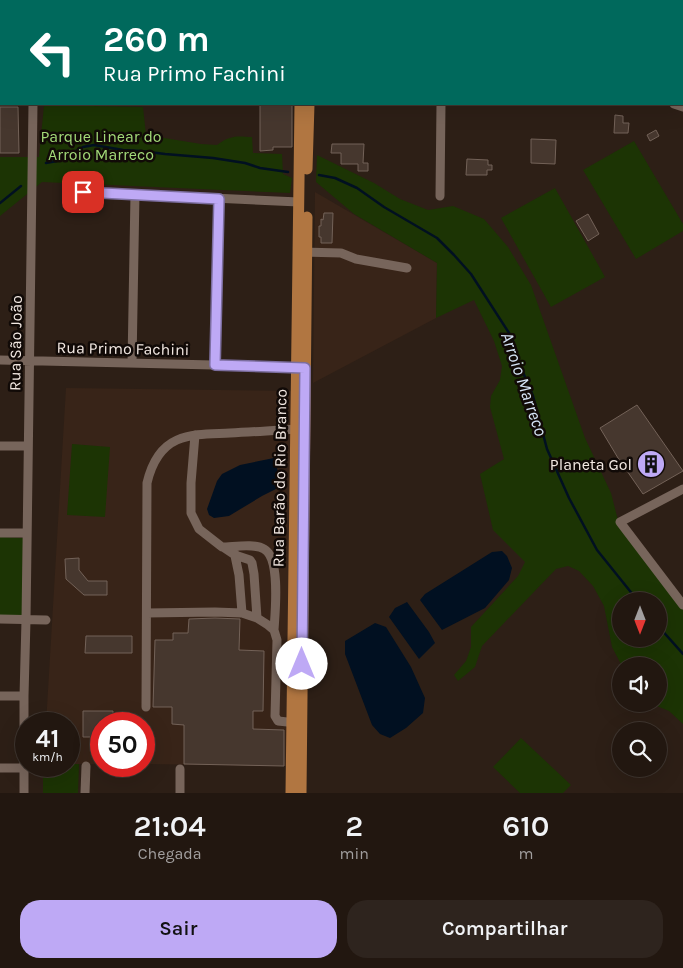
<!DOCTYPE html>
<html lang="pt">
<head>
<meta charset="utf-8">
<style>
	:root { --surface:#221710; --page:#2e241e; --text:#f1f3f6; --muted:#a29f9f; --line:#3f3630; --accent:#bea9f5 }
	body { margin:0; font-family:Karla,sans-serif; background:var(--page); color:var(--text); height:100vh; display:flex; flex-direction:column; font-size:19px; white-space:nowrap }
	* { box-sizing:border-box; margin:0 }
	p { font-size:16px; color:var(--muted) }
	.icon { flex:none; width:28px; height:28px; fill:none; stroke:currentColor; stroke-width:2; stroke-linecap:round; stroke-linejoin:round }
	.map { position:relative; height:793px; overflow:hidden }
	.panel { display:flex; flex-direction:column; background:var(--surface); flex:1 }
	.panel>* { flex:none }
	.hud { position:absolute; left:0px; top:0px; width:684px; height:105px; box-shadow:0 5px 20px #0002,0 0 0 1px var(--line); background:#00695c; color:#fff; overflow:hidden }
	.needle { width:32px; rotate:180deg }
	.tools { position:absolute; left:612px; top:592px; display:grid; gap:10px }
	.tools a { display:grid; place-items:center; width:55px; height:55px; border-radius:50%; background:var(--surface); box-shadow:0 5px 20px #0002,0 0 0 1px var(--line); font-size:25px }
	.speed { position:absolute; left:15px; top:712px; display:flex; gap:10px; font-size:25px; font-weight:700; text-align:center }
	.speed>* { display:grid; place-content:center; width:65px; height:65px; border-radius:50%; background:var(--surface); box-shadow:0 5px 20px #0002,0 0 0 1px var(--line); line-height:1 }
	.speed small { font-size:12px; font-weight:400 }
	.speed .limit { border:8px solid #d22; background:#fff; color:#111 }
	.pin { position:absolute; display:grid; place-items:center; width:42px; height:42px; color:#fff; margin:-21px; border-radius:10px; box-shadow:0 2px 8px #0006 }
	.me { position:absolute; width:55px; margin:-28px; rotate:0deg; stroke-linejoin:round; filter:drop-shadow(0 0 4px #0008) }
	.turn { display:flex; align-items:center; gap:18px; height:105px; padding:0 20px; font-size:22px }
	.turn .icon { width:65px; height:65px; stroke-width:2.5 }
	.turn b { display:block; font-size:35px; line-height:42px }
	.eta { display:flex; justify-content:space-evenly; align-items:center; height:85px; text-align:center }
	.eta b { font-size:30px; font-weight:600; line-height:35px }
	.primary-button { display:flex; gap:10px; margin-top:auto; padding:10px 20px }
	.primary-button a { flex:1; height:58px; border-radius:20px; background:var(--accent); color:#111; font-size:20px; font-weight:600; line-height:58px; text-align:center }
	.primary-button a+a { background:var(--page); color:var(--text) }
	.map>svg:first-child { display:block }
</style>
</head>
<body>
<div class="map">
<svg width="683" height="793" viewBox="0 0 683 793">
	<rect width="100%" height="100%" fill="#2d1f16"/>
	<path fill="#382418" d="M315,192L437,263L436,318L313,383Z
		M66,388L295,391L286,766L144,764V724H101V764H69V724H46Z"/>
	<path fill="#1c3404" fill-rule="evenodd" d="M44,105L143,107L146,135L201,144L217,145C230,135 237,136 252,137L253,153L282,154L283,174L292,178L290,193L42,182L0,216V157H39Z
		M634,141L683,224V231L636,259L583,170Z
		M317,155L374,183L400,199L428,210L453,206L484,219L508,247L531,285L585,438L611,493L620,528L683,609V724L669,711L652,704H659V666H622L612,647L604,606L593,586L579,571L568,566L556,569L482,646L475,667L458,681L454,675L466,661L471,647V627L518,576L525,562L493,530L480,474L504,459L490,407L491,396L500,380L502,366L494,341L474,300L436,318L437,263L354,214L316,182ZM621,601H659V639H621Z
		M555,188L605,277L551,307L501,218Z
		M72,444L110,447L105,517L67,515Z
		M0,537L23,538L22,616L0,615Z
		M521,738L571,785L563,793H520L493,767Z
		M69,764H79L78,793H43V766H69Z"/>
	<path fill="#011021" d="M274,458C278,468 280,479 276,489L262,496L229,516L214,518L209,515L207,509L217,481L222,474L240,465Z
		M502,551L507,556L512,568L509,580L485,608L442,630L420,600L425,594L492,552Z
		M407,602L429,632L435,643L419,659L389,617L395,608Z
		M375,623L386,627L411,667L425,698L423,713L406,728L390,738L380,734L372,725L345,654V641Z"/>
	<g fill="none" stroke-linecap="round" stroke-linejoin="round">
		<path stroke="#011021" stroke-width="2.5" d="M46,163L57,161L83,147L94,145L123,150L141,151L165,154L213,158L245,163L260,168L288,172
			M319,175L335,178L357,188L384,207L437,238L454,255L471,274L511,336L522,370L533,396L547,449L569,498L597,550L638,601
			M0,203L21,186
			M659,627L683,654"/>
	</g>
	<path fill="#46372e" stroke="#736258" d="M260,105H292V147H273V150L260,151Z
		M0,107H18L19,153H0Z
		M615,115L623,116V123H629L628,133H614Z
		M656,130L659,136L650,141L647,135Z
		M531,139L556,140L555,164L531,163Z
		M332,144H364L363,163H368V171H358V164H341V153H331Z
		M467,159L488,160V165H492V170H487V175H466Z
		M324,213H333L332,243H321V237H319V226H321V219L323,220Z
		M588,214L599,234L588,241L576,221Z
		M637,405L683,471L643,494L618,458L600,428Z
		M79,558V570L88,581H107V595H84L66,579L65,559Z
		M215,618L240,619L239,650L264,651L263,711H253V729L284,730V766L184,764V725L172,724V707H153L155,640H173V633H188L189,619Z
		M86,636H132V653H85Z
		M83,711H113V724H101V737H83Z"/>
	<g fill="none" stroke-linecap="round" stroke-linejoin="round">
		<path stroke="#77655b" stroke-width="9" d="M35,1V0
			M172,1V0
			M443,1V0
			M576,1V0
			M0,92H1
			M674,104L683,107
			M83,192L299,202
			M440,196L441,104
			M302,252L341,253L356,259L407,268
			M0,360L302,367
			M132,363L135,194
			M215,365L219,199
			M195,435L191,483V513L199,529L222,547C233,547 255,543 264,549C281,558 275,613 274,630
			M0,446H28
			M683,489L620,522L683,605
			M0,533H27
			M223,547L235,555L250,560L252,563L254,574L257,618
			M234,551L239,575L242,613
			M147,613L215,612L242,613L257,618L268,625L274,630L277,640L275,716L278,721L297,723
			M0,619L46,620
			M0,696H24
			M146,707L147,483C151,466 159,448 177,440C193,433 213,434 230,433C254,432 277,430 300,429
			M0,768H24
			M180,769V793
			M24,793V696L26,620L33,104
			M85,793L86,766"/>
		<path stroke="#b17641" stroke-width="11" d="M301,1V0
			M309,1V0
			M307,169L309,104
			M291,793L300,104
			M301,793L307,217"/>
	</g>
	<g fill="none" stroke-linecap="round" stroke-linejoin="round">
		<defs>
			<path id="route" d="M83,192L219,199L215,365L305,368L302,664"/>
		</defs>
		<use href="#route" stroke="#7c6e9f" stroke-width="12"/>
		<use href="#route" stroke="#bea9f5" stroke-width="9"/>
	</g>
	<defs>
		<symbol id="building-disc" viewBox="-11 -11 22 22"><circle r="9.5" fill="#bea9f5" stroke="#110a07"/><path d="M-4-6H4V6H1V3H-1V6H-4ZM-2.5-4.3h1.7v1.8h-1.7ZM.8-4.3h1.7v1.8H.8ZM-2.5-1h1.7V.8h-1.7ZM.8-1h1.7V.8H.8Z" fill="#111"/></symbol>
	</defs>
	<g fill-rule="evenodd">
		<use href="#building-disc" x="635" y="448" width="32" height="32"/>
	</g>
	<g text-anchor="middle" stroke-width="5" stroke-linejoin="round" paint-order="stroke">
		<g font-size="16" fill="#a2d978" stroke="#110a07">
			<text x="101" y="142">Parque Linear do<tspan x="101" dy="18">Arroio Marreco</tspan></text>
		</g>
		<g font-size="16" fill="#f3e9e3" stroke="#110a07">
			<text transform="translate(15 343) rotate(-89)" y="6">Rua São João</text>
			<text transform="translate(123 348) rotate(1)" y="6">Rua Primo Fachini</text>
			<text transform="translate(279 478) rotate(-89)" y="6">Rua Barão do Rio Branco</text>
		</g>
		<g font-size="16" fill="#f3e9e3" stroke="#110a07" text-anchor="end">
			<text x="632" y="470">Planeta Gol</text>
		</g>
		<g font-size="18" font-style="italic" fill="#d5e4f5" stroke="#110a07">
			<text transform="translate(524 384) rotate(71)" y="6">Arroio Marreco</text>
		</g>
	</g>
</svg>
<div class="tools">
<a><svg class="needle" viewBox="-14 -14 28 28"><path d="M0-13l5 13h-10z" fill="#e53935"/><path d="M0 13l5-13h-10z" fill="#a29f9f"/></svg></a>
<a><svg class="icon" aria-label="sound" viewBox="0 0 24 24"><path d="M4 9h4l5-4v14l-5-4H4zM17 9q2 3 0 6"/></svg></a>
<a><svg class="icon" aria-label="search" viewBox="0 0 24 24"><circle cx="10" cy="10" r="6"/><path d="M15 15l6 6"/></svg></a>
</div>
<div class="speed"><div>41<small>km/h</small></div><div class="limit">50</div></div>
<div class="pin" style="left:83px;top:192px;background:#d93025"><svg class="icon" aria-label="arrive" viewBox="0 0 24 24"><path d="M6 21V4h12l-3 4 3 4H6"/></svg></div>
<svg class="me" style="left:302px;top:664px" viewBox="-20 -20 40 40"><circle r="19" fill="#fff"/><path d="M0-13L10 11 0 6-10 11z" fill="#bea9f5"/></svg>
<div class="hud">
<div class="turn"><svg class="icon" aria-label="left" viewBox="0 0 24 24"><path d="M17 20v-9H6M10 6l-5 5 5 5"/></svg><div><b>260 m</b>Rua Primo Fachini</div></div>
</div>
</div>
<section class="panel">
<div class="eta">
<div><b>21:04</b><p>Chegada</p></div>
<div><b>2</b><p>min</p></div>
<div><b>610</b><p>m</p></div>
</div>
<div class="primary-button"><a>Sair</a><a>Compartilhar</a></div>
</section>
</body>
</html>
